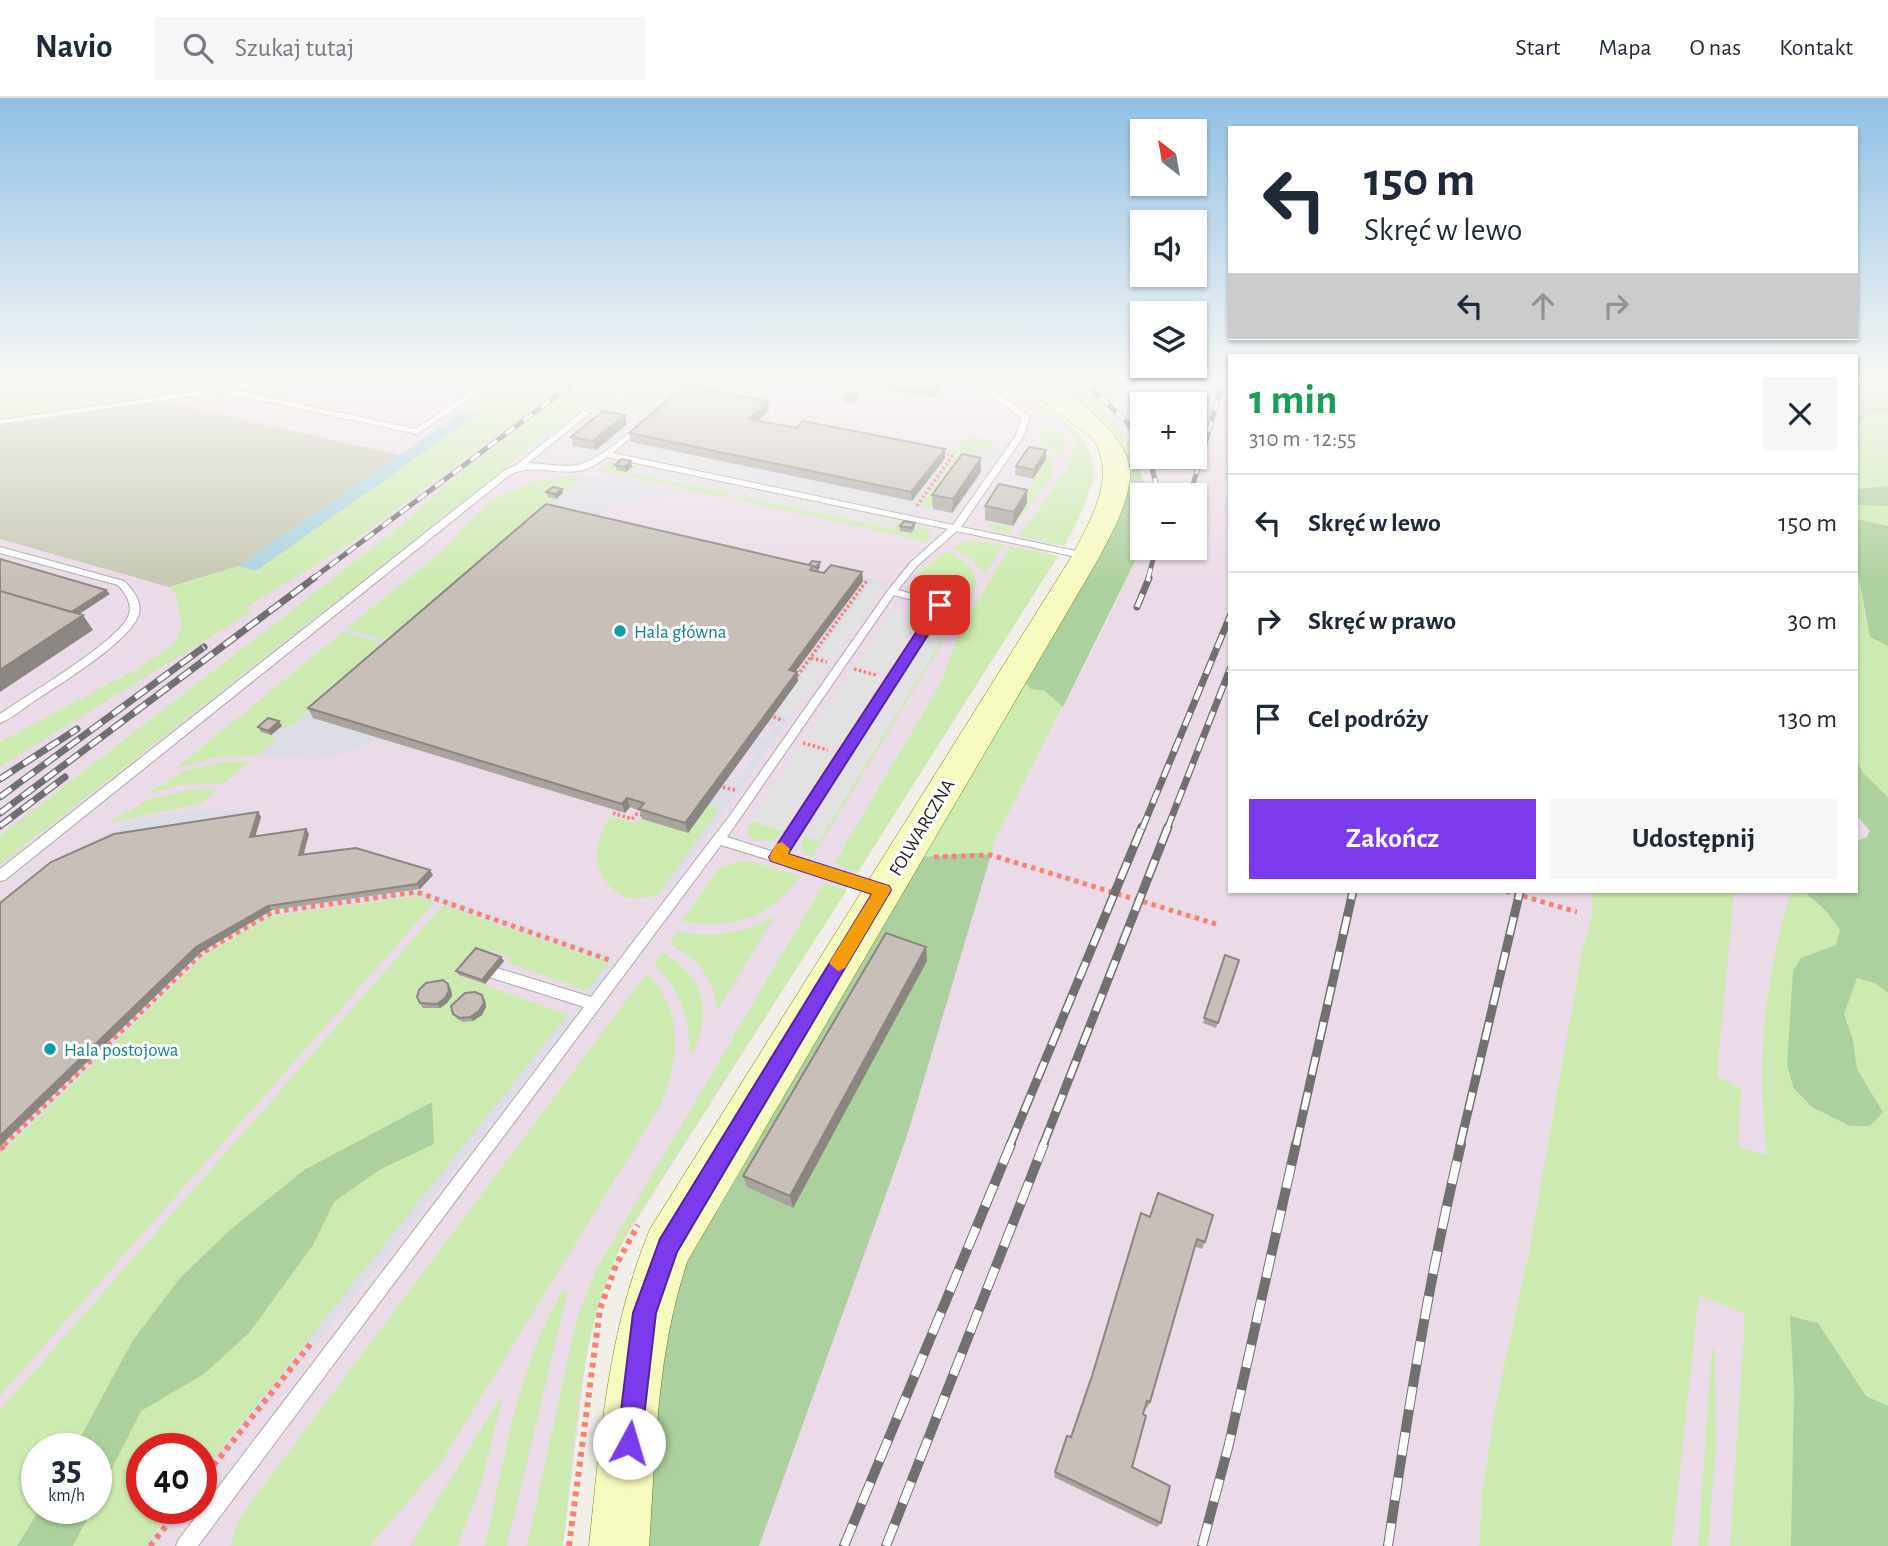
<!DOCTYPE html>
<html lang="pl">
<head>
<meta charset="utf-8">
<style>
	:root { --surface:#fff; --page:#f6f6f7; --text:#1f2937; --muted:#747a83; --line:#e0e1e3; --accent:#7c3aed }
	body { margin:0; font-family:"Alegreya Sans",sans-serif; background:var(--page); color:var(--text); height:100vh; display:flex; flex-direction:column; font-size:26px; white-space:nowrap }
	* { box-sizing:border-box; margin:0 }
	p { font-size:23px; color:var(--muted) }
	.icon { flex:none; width:38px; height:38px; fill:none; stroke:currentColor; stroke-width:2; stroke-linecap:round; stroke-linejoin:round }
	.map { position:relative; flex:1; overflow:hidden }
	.side { position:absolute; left:1228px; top:256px; width:630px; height:539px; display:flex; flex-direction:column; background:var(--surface); border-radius:0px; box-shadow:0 2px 5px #0004 }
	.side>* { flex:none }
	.banner { position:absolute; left:1228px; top:28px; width:630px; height:214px; border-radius:0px; box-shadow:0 2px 5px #0004; background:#fff; color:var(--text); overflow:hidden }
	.needle { width:46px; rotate:329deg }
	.fabs { position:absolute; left:1130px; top:21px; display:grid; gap:14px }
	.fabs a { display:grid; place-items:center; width:77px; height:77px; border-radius:0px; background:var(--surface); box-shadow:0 2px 5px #0004; font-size:35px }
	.speed { position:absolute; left:21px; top:1335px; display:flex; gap:14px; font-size:35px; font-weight:700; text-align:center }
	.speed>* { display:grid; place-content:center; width:91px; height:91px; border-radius:50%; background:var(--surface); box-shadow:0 2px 5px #0004; line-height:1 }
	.speed small { font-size:18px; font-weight:400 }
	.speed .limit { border:10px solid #d22; background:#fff; color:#111 }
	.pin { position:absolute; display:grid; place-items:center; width:60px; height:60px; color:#fff; margin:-30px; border-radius:14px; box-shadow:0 4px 10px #0006 }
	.me { position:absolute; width:77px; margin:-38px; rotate:6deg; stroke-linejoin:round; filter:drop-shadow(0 0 5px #0008) }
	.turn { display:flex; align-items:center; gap:24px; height:147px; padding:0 21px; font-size:32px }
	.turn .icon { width:91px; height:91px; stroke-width:2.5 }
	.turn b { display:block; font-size:49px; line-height:60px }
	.lanes { display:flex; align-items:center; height:66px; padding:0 21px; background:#0003; justify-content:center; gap:35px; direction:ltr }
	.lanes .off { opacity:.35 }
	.round { display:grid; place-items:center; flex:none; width:74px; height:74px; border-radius:0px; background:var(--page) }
	.summary { display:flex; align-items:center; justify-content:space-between; height:119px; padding:0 21px }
	h1 { font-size:42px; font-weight:700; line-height:52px; color:#1e9e55 }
	.cta { display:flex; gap:14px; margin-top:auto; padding:14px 21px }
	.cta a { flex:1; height:80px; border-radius:0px; background:var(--accent); color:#fff; font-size:28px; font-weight:700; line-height:80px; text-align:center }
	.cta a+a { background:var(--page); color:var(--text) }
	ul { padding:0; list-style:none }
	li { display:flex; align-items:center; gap:21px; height:98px; padding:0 21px; border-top:2px solid var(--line) }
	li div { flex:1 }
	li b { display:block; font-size:26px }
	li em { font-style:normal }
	header { display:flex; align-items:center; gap:42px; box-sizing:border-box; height:98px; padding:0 35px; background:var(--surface); border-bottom:2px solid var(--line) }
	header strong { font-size:33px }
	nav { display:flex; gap:38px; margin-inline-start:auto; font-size:24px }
	.search { width:490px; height:63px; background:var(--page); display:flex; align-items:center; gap:18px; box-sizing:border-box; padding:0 24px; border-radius:0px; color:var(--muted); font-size:26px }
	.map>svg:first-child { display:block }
</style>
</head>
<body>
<header>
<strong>Navio</strong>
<div class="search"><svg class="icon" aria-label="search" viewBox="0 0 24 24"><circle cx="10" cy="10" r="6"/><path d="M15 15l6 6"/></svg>Szukaj tutaj</div>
<nav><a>Start</a><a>Mapa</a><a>O nas</a><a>Kontakt</a></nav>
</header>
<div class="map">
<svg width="1888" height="1448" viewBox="0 0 1888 1448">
	<rect width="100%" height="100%" fill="#f2efe9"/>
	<path fill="#ebdbe8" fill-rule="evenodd" d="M172,284H996L1070,330L1090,357L1095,375L1094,383L1064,448L1053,445L1047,455L1058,458L619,1150L597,1203L590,1231L563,1448H0V308ZM37,1351H96V1410H37ZM142,1351H201V1410H142Z
		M1075,284H1230V793H1857V284H1888V1448H759L907,1038L996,740L1119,499L1143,442V450H1195V397H1147L1143,377L1128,341L1109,314ZM1143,306H1195V359H1143Z"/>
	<path fill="#c7c7b4" d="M155,305L180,307L399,357L239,468L169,489L0,441V328Z"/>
	<path fill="#cdebb0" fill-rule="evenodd" d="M0,284H256L0,320Z
		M499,284H571L346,448L246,510L253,513L0,669V644L142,568L175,545L182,528L176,498L169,489L239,468L256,473L477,316L473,315L485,306L471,303Z
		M581,284H633L593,316L578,313L0,767V738L389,437L466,370Z
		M642,284H660L653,290L670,294L646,314L628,310L615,321L600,318Z
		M996,284H1002C1089,337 1122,347 1064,448L1018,438C1031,421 1085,357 1074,338C1064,321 1015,296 996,284Z
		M1037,284H1074C1113,314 1139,348 1147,397H1143V442L1131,474L996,740L991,757L923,759L1129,388C1137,334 1075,308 1037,284Z
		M1877,315L1888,316V388L1857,391V323Z
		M1048,323L1067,343L1062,359L1036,342Z
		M974,339L990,342L999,350L998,354L977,350L933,411L919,408L956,357L948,355L959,343Z
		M1033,346C1047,354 1058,362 1051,379L1008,436L993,432L985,424L1012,429L1027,404L1023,402L1045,362L1026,357Z
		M616,363L624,365L626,374L633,367L637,368L630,375L731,396L727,400L597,372Z
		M569,378L584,381L556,401L390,544L346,531L447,449L474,418L500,398L537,383Z
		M737,398L891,431L898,423L904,425L899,433L911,435L916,427L927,431L931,438L928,444L733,401Z
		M1857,407L1888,408V428L1857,421Z
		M970,443L1004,446L985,476L971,461L952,450Z
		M1011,448L1058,458L858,774L834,766L943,581L959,533Z
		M946,453C963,461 979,471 975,491L812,760L801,750L803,738L819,743L964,506L920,495L912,490L920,474Z
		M1857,469L1870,539L1888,548V699L1864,676L1857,664Z
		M343,534L387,546L289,630L272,625L262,634L278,640L257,658L218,659L175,671Z
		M224,663L249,664L225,685L178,687L145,697L183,674Z
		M192,691H218L201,706L108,725L147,702Z
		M708,707L716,709L717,715L657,798L630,801C592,786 589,748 611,718L637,726L642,721L688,734Z
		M750,723L784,733L773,743H756L747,736Z
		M740,763L754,764L800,778C774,819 728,834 682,823L718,771Z
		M824,785L847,792L634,1124C577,1221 577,1339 563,1448H527L577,1220L596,1172Z
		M1593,793H1734L1717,978L1741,990L1738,1049L1767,1057C1756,962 1764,884 1791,793H1804L1827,814L1840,832L1836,847L1801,860L1794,991L1812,1009L1850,1028L1883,1013L1857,971L1853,942L1844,916L1857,879L1875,885L1888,895V1308L1866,1298L1818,1225L1791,1218L1794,1292L1791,1448H1730L1745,1216L1699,1197L1672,1448H1479L1482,1396L1497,1301L1529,1155L1582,854L1592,816Z
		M416,798L435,804L0,1298V1057L205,857L272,818Z
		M443,807L609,865L587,893L508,865L511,860L489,852L460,878L568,917L201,1377V1351H142V1410L174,1411L145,1448H0V1312ZM37,1351H96V1410H37Z
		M775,818L717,914C716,881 698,861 669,846L678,833C713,841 745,835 775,818Z
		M662,855C705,876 712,914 693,955H689C690,919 680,891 654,866Z
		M647,875C684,914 680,960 661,1007L439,1368L370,1448H230L240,1419Z
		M564,1191L568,1193L507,1448H485C505,1360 517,1269 564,1191Z
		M1712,1251L1715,1252L1716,1350L1708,1448H1698Z
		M499,1301L502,1302L480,1390L457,1448H410Z"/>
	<path fill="#add19e" d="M1857,284L1888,285V316L1877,315L1857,323Z
		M1130,354L1136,357L1147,397H1143L1141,450L1063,609L1045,593L1031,591L1025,584L1127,396L1130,374L1126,358Z
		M1888,388V408L1857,407V391Z
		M1857,421L1888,428V548L1870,539L1857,469Z
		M1857,664L1864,676L1888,699V895L1875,885L1857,880L1844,916L1853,942L1857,971L1883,1014L1870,1028H1850L1812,1009L1794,991L1787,967L1793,873L1801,860L1836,847L1840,832L1827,814L1804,793H1857V743L1867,739L1870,733L1857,718Z
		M974,755L991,757L907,1038L759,1448H644L663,1244L675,1210L671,1201L709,1117L718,1112L923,759Z
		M432,1004L434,1046L379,1072L334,1104L313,1147L249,1235L204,1276L141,1313L96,1402V1351H74L133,1242L180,1180L231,1131L304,1072Z
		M1790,1218L1818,1225L1866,1298L1888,1308V1448H1791L1794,1292Z
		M40,1411V1410L92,1411L73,1448H17Z"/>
	<path fill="#e2e2e2" d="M640,350L753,374L747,381L633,357Z
		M637,368H638L738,389L731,396L630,374Z
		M787,381L915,408L909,415L781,388Z
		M744,390L898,423L892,431L737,398Z
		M870,485L884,488L831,562L816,559Z
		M951,503L964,506L819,743L804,739Z
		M894,511L923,518L885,576L855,569Z
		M813,563L828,566L792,618L776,614Z
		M852,572L883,580L837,651L805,642Z
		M802,647L834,656L784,733L750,723Z"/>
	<path fill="#dddde8" d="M685,295L631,346L911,403L948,355L957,357L920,408L952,415L981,374L962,370L977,350L998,354L953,417L918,410L913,416L909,415L914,408L787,381L781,388L747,381L752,374L625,347Z
		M578,313L593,316L536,362L520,358Z
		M599,317L634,324L593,359L575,363L568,353L569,345Z
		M569,378L622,381L687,397L646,400L606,412L314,619L380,640L352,654L320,661L257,658L278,640L261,634L272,625L289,630L386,547L343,534L346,531L390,543L556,402L548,399L554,393L567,396L584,382Z
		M850,473L887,484L884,488L870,485L817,558L831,562L828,566L813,563L798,583L790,581L862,484Z
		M776,614L792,618L670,789L657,798L717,715L716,709L708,707L727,681L736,683L757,654L749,651L758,639L766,641L774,630L766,627Z
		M211,711L240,712L261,719L119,741L83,756L74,753L124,726L159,717Z
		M420,791L612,858L616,866L593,895L587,893L609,865L416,798L272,818L205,857L0,1057V1048L201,854L272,812Z
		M568,917L575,919L201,1391V1377Z
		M174,1411H186L156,1448H145Z"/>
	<path fill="#aad3df" d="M463,313L478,316L256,473L239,468Z"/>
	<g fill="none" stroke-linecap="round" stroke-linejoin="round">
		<defs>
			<path id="lane" d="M262,284H281L277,286L235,292L416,331L485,284H494L417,336L222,294L0,326V322Z
				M686,284H694L613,355L953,427L1015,339L1022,320L973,284H982L1030,319L1023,339L961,429L1086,455L1091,458L1086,461L957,433L917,468L898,492L944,505L945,507L785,757L887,788L888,792L887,796L882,797L721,747L198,1448H176L179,1441L584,909L489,879L487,875L489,871L494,869L591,899L731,716L889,491L911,464L948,431L607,359C600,364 592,369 583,372C558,378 535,365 511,376L5,782L0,783V771L505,372L515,368L583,313L590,315L528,365C544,365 561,370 577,367C606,362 661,305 686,284ZM894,497L934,508L774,754L727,739Z
				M0,449L124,483C133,492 142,503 139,516C132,542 60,586 36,602C25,609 13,620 0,625V616C25,598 122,542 129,516C132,504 125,495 118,487L0,455Z"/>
			<path id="secondary" d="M1016,284C1024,284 1035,282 1043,284C1071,291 1129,340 1130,372C1131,402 1113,432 1100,458L688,1162C656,1254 656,1352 649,1448H589C601,1337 607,1236 650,1131L1072,458C1090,422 1118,379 1093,341Z"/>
		</defs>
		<use href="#lane" stroke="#a9a9a9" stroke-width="2"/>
		<use href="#secondary" stroke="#707d05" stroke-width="1"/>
		<path stroke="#fa8072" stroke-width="3.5" stroke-dasharray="2.5 2.5" stroke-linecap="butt" d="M917,408L952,358L947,356
			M811,560L827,564
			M854,571L876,577
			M794,582L868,481
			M769,617L783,623
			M803,645L828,652
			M718,688L735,692
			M613,715L632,721L637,716L646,718"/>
		<path stroke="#fa8072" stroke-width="5" stroke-dasharray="4.5 4.5" stroke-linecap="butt" d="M934,759L991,757L1216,826
			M1506,793L1577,814
			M4,1047L202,855L273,814L417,794L609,862"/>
		<path stroke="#fa8072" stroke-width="6" stroke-dasharray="5 5" stroke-linecap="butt" d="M0,1051L6,1046
			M201,1383L312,1244
			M150,1448L180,1410
			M569,1448L600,1211L616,1167L638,1127"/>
		<use href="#lane" fill="#fff" fill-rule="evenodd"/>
		<use href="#secondary" fill="#f7fabf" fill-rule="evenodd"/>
		<defs>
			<path id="rail-far3" d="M1084,284L1125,322L1143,348
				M1188,284L1198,309L1199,346
				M1149,359L1159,397
				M1190,397L1223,284
				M312,481L575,284
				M1148,481L1156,450"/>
			<path id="rail-far2" d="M1137,509L1149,480
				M0,681L77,631
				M0,699L204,549
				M0,715L314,480
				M0,728L65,679
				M1142,731L1230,518
				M1167,731L1230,571"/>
			<path id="rail-far1" d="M1010,1047L1142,729
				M1043,1047L1168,729
				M1296,1047L1353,793
				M1460,1047L1520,793"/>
			<path id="rail" d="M844,1448L1011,1046
				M886,1448L1044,1046
				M1202,1448L1229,1346L1296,1046
				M1388,1448C1408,1313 1429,1179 1461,1046"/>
		</defs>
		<use href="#rail-far3" stroke="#707070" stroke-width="5"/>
		<use href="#rail-far2" stroke="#707070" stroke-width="7"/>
		<use href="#rail-far1" stroke="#707070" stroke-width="9"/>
		<use href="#rail" stroke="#707070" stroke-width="10"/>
		<use href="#rail-far3" stroke="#fff" stroke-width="3.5" stroke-dasharray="11" stroke-linecap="butt"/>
		<use href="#rail-far2" stroke="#fff" stroke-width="4.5" stroke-dasharray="14" stroke-linecap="butt"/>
		<use href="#rail-far1" stroke="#fff" stroke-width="6" stroke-dasharray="18" stroke-linecap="butt"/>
		<use href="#rail" stroke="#fff" stroke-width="8" stroke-dasharray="23" stroke-linecap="butt"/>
	</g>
	<path fill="#aba49e" d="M846,284H942V290L934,300Z
		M843,299L858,301L853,306L843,304Z
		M768,303L769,312L758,323L945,360L912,403L631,344L629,335Z
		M627,326L596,352L573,348L571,339Z
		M1046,352V361L1033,381L1015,377L1016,368Z
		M615,367L632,368L626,374L617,372Z
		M981,374L952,415L933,411L932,397Z
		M1027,392V405L1013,428L985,422V408Z
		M546,394L563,395L556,401L548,399Z
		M915,425V430L911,435L900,433V428Z
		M820,464V469L817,474L824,475L862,474L863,483L796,573L798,583L688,735L642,721L640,713L630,709L625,715L313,620L308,610Z
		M282,628L271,637L261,634L258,629Z
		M258,714L261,719L255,738L306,731L309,736L304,756L433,777L420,791L272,812L201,854L0,1048V805Z
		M926,849L927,863L793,1110L747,1089L743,1078Z
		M1225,857L1239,862L1216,930L1203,925Z
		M501,859L504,863L485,886L459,877L456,873Z
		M451,891L452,898L447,905L440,910H423L420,905Z
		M485,902L486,909L482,917L473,923L463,924L456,920L453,916Z
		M1141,1115L1205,1144L1202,1151L1194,1148L1150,1304L1147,1310L1145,1309L1143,1316L1132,1369L1161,1425L1157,1429L1054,1379L1067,1338L1071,1339L1090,1284Z"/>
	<path fill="#8b8681" d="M936,284H942V290L934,300V287Z
		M857,296L858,301L853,306V301Z
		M768,303L769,312L750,330L749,321Z
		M625,317L627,326L596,352L593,343Z
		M945,351V360L912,403L911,394Z
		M1046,352V361L1033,381L1034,372Z
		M981,360V374L952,415L953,401Z
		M631,363L632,368L626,374L625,369Z
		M562,391L563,395L556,401L555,396Z
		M1027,392V405L1013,428L1014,414Z
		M820,464V469L817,474L816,469Z
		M862,474L863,483L790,581L789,572Z
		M106,492L110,496L67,524L64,519Z
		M83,517L93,532L0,594V572Z
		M797,574L798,583L688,735L685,725Z
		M279,623L282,628L271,637L268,633Z
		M627,700L630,709L625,715L622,706Z
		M258,714L261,719L254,743L250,739Z
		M306,731L309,736L302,761L299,757Z
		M430,772L433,777L420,791L417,786Z
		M268,808L272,812L201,854L0,1048V1038L196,849Z
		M926,849L927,863L793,1110L790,1098Z
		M501,859L504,863L485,886L482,882Z
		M448,886L451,891L452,898L447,905L440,910L437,906Z
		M482,897L485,902L486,909L482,917L473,923L470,919Z"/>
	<path fill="#c7bfb8" stroke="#8b8681" stroke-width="2" d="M917,284H936L934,287Z
		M686,287L768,303L749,321L796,330L803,323L945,351L911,394L629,335Z
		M847,295L857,296L853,301L843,299Z
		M603,313L625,317L593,343L571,339Z
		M1029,349L1046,352L1034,372L1016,368Z
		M962,356L981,360L953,401L932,397Z
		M622,361L631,363L625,369L615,367Z
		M999,386L1027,392L1014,414L985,408Z
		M553,389L562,391L555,396L546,394Z
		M546,406L813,468L810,472L824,475L831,467L862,474L789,572L797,574L685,725L639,711L644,705L627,700L622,706L308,610Z
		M904,423L915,425L911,430L900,428Z
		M0,461L106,492L71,514L0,493Z
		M812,463L820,464L816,469L813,468L809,467Z
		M0,493L83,517L0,572Z
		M268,620L279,623L268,633L258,629Z
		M258,714L250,739L306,731L299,757L356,750L430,772L417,786L268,808L196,849L0,1038V805L51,764L114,736Z
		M886,835L926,849L790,1098L743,1078Z
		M476,850L501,859L482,882L456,873Z
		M1225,857L1239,862L1218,925L1204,920Z
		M443,882L448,886L449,893L445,900L437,906L420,905L417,899L419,892L426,885Z
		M475,894L482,897L484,905L479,913L470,919L460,920L453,916L451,908L465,895Z
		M1158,1095L1213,1117L1205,1144L1197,1141L1150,1304L1147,1303L1143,1316L1146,1318L1132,1369L1170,1388L1161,1425L1055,1374L1067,1338L1071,1339L1092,1278L1141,1115L1150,1119Z"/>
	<linearGradient id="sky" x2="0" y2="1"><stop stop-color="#8fc0e4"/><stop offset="0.58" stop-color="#f9f8f5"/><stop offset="1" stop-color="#f9f8f5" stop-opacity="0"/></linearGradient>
	<rect width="1888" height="487" fill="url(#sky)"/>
	<path fill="#7c3aed" stroke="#51269a" stroke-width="2" d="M940,503L947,507L788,756L889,788L891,792L677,1154L656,1215L641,1345L638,1353L629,1357L621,1353L617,1345L633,1215L660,1141L872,796L771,763L769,759L934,507Z"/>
	<path fill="#f59e0b" d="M782,744L790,751L788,756L889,788L891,792L845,870L838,873L829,865L872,796L771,763L769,759L776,746Z"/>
	<g fill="#0f9aa8" stroke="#fff" stroke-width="2.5">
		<circle cx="620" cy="533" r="7"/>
		<circle cx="50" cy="951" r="7"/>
	</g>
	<g text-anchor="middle" stroke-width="6" stroke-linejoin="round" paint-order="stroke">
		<g font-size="19" fill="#0d838f" stroke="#fff" text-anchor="start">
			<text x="634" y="540">Hala główna</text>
			<text x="64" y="958">Hala postojowa</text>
		</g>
		<g font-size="19" fill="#222" stroke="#fff">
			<text transform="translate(921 729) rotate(-59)" y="7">FOLWARCZNA</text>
		</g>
	</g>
</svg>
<div class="fabs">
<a><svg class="needle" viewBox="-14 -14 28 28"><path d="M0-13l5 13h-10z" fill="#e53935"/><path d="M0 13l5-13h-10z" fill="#747a83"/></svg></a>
<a><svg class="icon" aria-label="sound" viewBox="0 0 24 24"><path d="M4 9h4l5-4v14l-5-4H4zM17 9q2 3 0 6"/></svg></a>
<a><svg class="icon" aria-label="layers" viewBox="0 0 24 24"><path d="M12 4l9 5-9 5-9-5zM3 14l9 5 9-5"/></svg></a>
<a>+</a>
<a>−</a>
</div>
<div class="speed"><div>35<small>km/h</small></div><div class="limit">40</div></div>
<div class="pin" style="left:940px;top:507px;background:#d93025"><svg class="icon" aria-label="arrive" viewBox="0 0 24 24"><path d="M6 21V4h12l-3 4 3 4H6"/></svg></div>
<svg class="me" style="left:629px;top:1345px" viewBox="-20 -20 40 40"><circle r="19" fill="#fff"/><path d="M0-13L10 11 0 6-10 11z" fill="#7c3aed"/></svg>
<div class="banner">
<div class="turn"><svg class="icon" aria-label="left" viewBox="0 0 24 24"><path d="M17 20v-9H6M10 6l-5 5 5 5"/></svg><div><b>150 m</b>Skręć w lewo</div></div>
<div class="lanes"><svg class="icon" aria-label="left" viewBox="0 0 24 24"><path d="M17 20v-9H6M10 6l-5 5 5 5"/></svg><svg class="icon off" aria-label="ahead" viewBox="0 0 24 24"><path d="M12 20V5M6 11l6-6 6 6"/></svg><svg class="icon off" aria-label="right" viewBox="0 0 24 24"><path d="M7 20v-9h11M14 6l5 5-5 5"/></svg></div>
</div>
<section class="side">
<div class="summary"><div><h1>1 min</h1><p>310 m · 12:55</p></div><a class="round"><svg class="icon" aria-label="close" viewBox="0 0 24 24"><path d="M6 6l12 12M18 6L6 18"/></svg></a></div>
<ul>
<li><svg class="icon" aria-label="left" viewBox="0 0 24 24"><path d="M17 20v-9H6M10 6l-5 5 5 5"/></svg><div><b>Skręć w lewo</b></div><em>150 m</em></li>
<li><svg class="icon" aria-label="right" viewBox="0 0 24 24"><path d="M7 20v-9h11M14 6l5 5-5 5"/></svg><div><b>Skręć w prawo</b></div><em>30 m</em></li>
<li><svg class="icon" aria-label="arrive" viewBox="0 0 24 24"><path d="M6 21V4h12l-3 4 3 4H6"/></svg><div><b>Cel podróży</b></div><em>130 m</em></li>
</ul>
<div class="cta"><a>Zakończ</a><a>Udostępnij</a></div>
</section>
</div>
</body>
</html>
